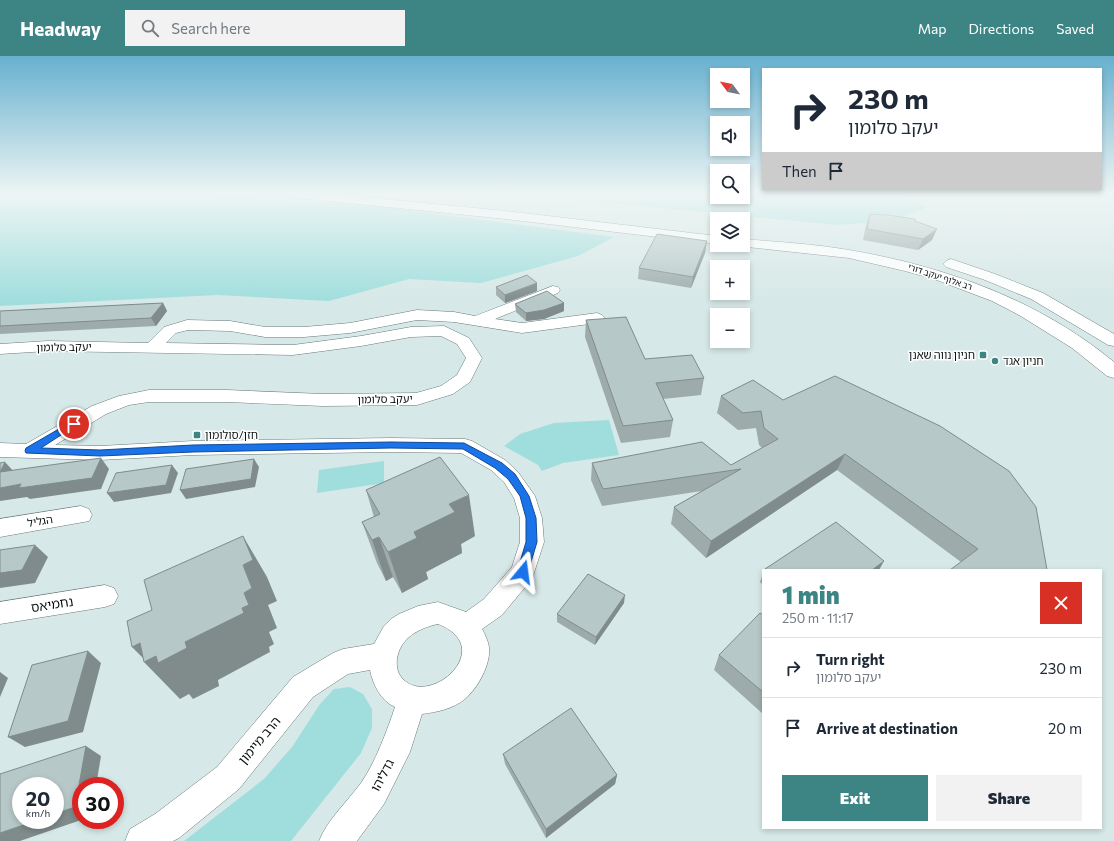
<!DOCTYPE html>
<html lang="en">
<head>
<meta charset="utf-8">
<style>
	:root { --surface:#fff; --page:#f2f2f3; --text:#1f2937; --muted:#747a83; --line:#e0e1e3; --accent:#3d8585 }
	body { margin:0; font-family:Commissioner,"Noto Sans Hebrew",sans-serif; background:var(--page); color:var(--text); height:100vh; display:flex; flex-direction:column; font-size:15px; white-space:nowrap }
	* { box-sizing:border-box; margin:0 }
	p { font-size:13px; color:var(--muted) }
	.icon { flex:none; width:22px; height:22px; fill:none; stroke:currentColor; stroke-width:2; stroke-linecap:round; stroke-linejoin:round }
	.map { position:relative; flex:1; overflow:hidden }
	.drawer { position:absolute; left:762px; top:513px; width:340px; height:260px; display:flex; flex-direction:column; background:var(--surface); border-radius:0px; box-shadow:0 2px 6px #0003 }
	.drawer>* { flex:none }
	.banner { position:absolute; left:762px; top:12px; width:340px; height:122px; border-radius:0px; box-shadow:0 2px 6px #0003; background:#fff; color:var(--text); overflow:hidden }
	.needle { width:26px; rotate:302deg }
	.fabs { position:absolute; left:710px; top:12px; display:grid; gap:8px }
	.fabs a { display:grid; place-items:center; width:40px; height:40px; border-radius:0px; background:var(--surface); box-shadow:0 2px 6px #0003; font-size:20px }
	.speed { position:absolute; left:12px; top:721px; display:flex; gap:8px; font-size:20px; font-weight:700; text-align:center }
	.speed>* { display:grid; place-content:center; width:52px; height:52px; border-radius:50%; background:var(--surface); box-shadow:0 2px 6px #0003; line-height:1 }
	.speed small { font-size:10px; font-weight:400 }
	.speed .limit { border:6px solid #d22; background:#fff; color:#111 }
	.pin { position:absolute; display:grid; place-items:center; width:34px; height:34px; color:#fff; margin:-17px; border:2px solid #fff; border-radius:50%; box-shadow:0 1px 4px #0007 }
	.me { position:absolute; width:44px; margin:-22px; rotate:16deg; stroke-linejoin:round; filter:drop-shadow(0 0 3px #0008) }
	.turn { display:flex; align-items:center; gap:14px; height:84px; padding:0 20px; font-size:18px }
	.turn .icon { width:52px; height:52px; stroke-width:2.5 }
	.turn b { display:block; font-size:28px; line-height:34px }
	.then { display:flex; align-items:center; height:38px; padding:0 20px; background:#0003; gap:8px; font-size:15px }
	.round { display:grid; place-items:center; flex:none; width:42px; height:42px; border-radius:0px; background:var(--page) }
	.summary { display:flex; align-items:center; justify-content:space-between; height:68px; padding:0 20px }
	h1 { font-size:24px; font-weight:800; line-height:30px; color:var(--accent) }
	.button { display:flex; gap:8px; margin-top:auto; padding:8px 20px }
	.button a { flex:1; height:46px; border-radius:0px; background:var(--accent); color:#fff; font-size:16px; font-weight:800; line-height:46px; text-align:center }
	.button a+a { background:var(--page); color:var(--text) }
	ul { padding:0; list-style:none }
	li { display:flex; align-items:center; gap:12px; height:60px; padding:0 20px; border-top:1px solid var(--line) }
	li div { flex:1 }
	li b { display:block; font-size:15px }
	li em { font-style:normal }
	header { display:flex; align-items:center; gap:24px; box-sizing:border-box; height:56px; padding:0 20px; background:var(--accent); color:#fff }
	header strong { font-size:19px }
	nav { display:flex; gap:22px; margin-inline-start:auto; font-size:14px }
	.search { width:280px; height:36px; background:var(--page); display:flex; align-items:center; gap:10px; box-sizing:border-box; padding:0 14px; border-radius:0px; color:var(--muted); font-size:15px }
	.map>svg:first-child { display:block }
</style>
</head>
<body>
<header>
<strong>Headway</strong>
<div class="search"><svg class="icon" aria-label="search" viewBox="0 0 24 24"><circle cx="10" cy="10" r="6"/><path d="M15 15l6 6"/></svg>Search here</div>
<nav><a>Map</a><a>Directions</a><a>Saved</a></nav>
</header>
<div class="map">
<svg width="1114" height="785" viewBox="0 0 1114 785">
	<rect width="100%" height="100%" fill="#d6e8e7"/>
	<path fill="#a0dedd" d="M28,137H195L384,151L614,181L578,200L481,227L409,223L329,245L217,239L0,250V138Z
		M506,137H717V141H743V137H894L928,151L891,165L838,169Z
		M609,364L619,399L563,407L542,415L538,409L504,390L520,378L554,367Z
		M384,405V427L317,437L319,414Z
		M350,631L363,638L372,653V672L361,697L291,785H184L264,723L292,691L320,648L334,633Z"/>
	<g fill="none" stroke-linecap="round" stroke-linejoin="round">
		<defs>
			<path id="minor" d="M553,230L558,231L560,234L558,237L495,263L522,267L597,257L602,259L605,262L602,265L597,267L522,277L454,266L417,264L350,277L304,281H265L230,275L188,274L176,277L166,287L293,289L361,280L411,271L444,270L469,282L482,302L470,326L453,338L417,349L323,350L227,346H149L129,349L106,358L55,389L100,390L193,385L391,382L465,383L472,385L505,404L518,416L535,440L542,462L544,486L532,523L502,559L482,573C485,578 488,585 489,591C491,608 478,632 465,643C453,653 437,656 422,658L410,696L384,748L357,785H319C328,763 347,746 361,727C375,707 387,675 395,651C381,645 373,629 370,614L348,618L313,641L239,733L179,782L173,785H125L130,773L155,758L217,711L293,621L333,597L343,593L374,588L384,570L391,563L399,558L418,550L438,546L466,556L484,543L512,511L520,486V462L514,442L504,426L491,414L461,397L391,396L193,399L100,404L0,401V387L26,388L92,350L119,340L149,334H227L323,338L416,337L441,330L457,319L466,302L457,288L441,280L411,281L361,290L293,299L48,295L0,298V288L48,285L148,287L164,271L187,264L230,265L265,271H304L350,267L417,254L454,256L475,260ZM438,568C497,591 433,649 405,625C398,619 396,612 397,603C400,582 419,572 438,568Z
				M81,450L89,453L92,459L89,465L0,481V463Z
				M105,529L114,532L118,540L114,548L105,551L0,568V546Z"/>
			<path id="secondary" d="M283,137H322L506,155L717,180V188L506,163L289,141L285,140Z
				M743,183C778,186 814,188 849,194C944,210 1039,244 1114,306V322L1107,320L1072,292L1019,259L992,245L934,223L905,215L849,202L738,190L737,189H743Z
				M951,203L995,218L1043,237L1114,278V290L1108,289L1031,243L985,224L946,211L943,208L946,205Z"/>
		</defs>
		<use href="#minor" stroke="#6a7a79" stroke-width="1"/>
		<use href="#secondary" stroke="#6a7a79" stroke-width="1"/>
		<use href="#minor" fill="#fff" fill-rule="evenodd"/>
		<use href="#secondary" fill="#fff" fill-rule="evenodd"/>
	</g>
	<path fill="#9dacab" d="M870,158L915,165L932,184L918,194L863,184L866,169Z
		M707,185L705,197L691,232L638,223L639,212Z
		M496,231L537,235L505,247L496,239Z
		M163,247L167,255L156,270L0,278V255Z
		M564,247V255L544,263L526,265L516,256L515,248Z
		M586,264L645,303L704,322L701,339L663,343L673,364L670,381L621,387L585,281Z
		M721,340L783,344L1036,451L961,506L837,414L706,502L671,468L674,451L702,435L602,450L591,424L592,407L731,409L762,392L759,389L756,372L738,374L717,357Z
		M366,434L475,480L461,488L462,497L426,516L428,523L402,537L393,521L386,525L377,507L362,466L374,461Z
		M763,518V529L760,526Z
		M624,547L595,589L557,566V558Z
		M763,559V658L714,614L719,599Z
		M503,698L617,719L615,728L546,782L505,708Z"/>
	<path fill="#7f8c8b" d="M937,173L932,184L918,194L923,183Z
		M707,185L705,197L691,232L693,221Z
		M537,227V235L505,247V239Z
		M163,247L167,255L156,270L151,262Z
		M564,247V255L544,263L526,265V257Z
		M845,398L837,414L706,502L711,485Z
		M101,402L109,413L101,433L30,443L27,441L0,445V432L21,428Z
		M254,403L259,411L255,431L186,443L180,434Z
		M5,406L16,418L0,416Z
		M172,409L178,417L171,437L114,446L107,437Z
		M469,439L475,480L461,488L462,497L426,516L428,523L402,537L388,496L449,448Z
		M243,480L267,521L277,545L268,549L277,572L269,576L274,588L269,591L270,596L218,624L219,630L193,643L189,638L180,643L144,606L146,605L132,591L140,587L185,586L242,552L244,537Z
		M379,481L393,521L386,525L372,484Z
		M35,489L48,501L35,527L0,532V517Z
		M884,505L879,514H872Z
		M625,539L624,547L595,589L596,581Z
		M88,595L101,607L83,676L25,691L8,681Z
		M0,616L8,622L0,641Z
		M86,690L101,700L96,730H81V764L20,785H0V777L38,764H55V758Z
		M617,719L615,728L546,782V773Z"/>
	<path fill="#b6c8c7" stroke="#7f8c8b" d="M870,158L888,159L915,163V165L937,173L923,183L867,173Z
		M657,178L707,185L693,221L639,212Z
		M527,219L537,227L505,239L496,231Z
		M547,235L564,247L544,254L526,257L515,248Z
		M163,247L151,262L0,270V255Z
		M626,261L645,303L692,299L704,322L656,327L673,364L623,370L586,264Z
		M835,320L940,370L1009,415L1036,451L1047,514H950L978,493L845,398L711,485L674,451L741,413L603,433L592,407L702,386L731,409L778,383L764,372L761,355L743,357L721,340L753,324L783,344Z
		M440,401L469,439L449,448L455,456L414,476L417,482L388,496L379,481L372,484L362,466L380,458L366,434Z
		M101,402L92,422L19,432L21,428L0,432V407L5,406L0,416Z
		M254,403L251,423L180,434L186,413Z
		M172,409L166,429L107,437L116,417Z
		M836,466L884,505L872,514H766L765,513Z
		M243,480L253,504L243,509L252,532L244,537L249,549L242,552L244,557L185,586L187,592L158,607L156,600L144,606L140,587L132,591L127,565L152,554L144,524Z
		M35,489L22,514L0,517V494Z
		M588,518L625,539L596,581L557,558Z
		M760,557L763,559V636L719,599Z
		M88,595L68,665L8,681L32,609Z
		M571,652L617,719L546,773L503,698Z
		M86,690L75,751L55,758V730H21V764H38L0,777V718Z"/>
	<linearGradient id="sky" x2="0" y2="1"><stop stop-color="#67b0cf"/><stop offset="0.56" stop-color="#edf5f4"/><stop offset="1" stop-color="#edf5f4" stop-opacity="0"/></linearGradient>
	<rect width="1114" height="246" fill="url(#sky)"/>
	<path fill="#1a73e8" stroke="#114b97" d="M71,366H74L78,368L41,392L100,394L193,389L391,386L464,387L502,407L515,418L529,440L536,462L537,486L528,516L527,519L523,521L519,519L517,516L526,486V462L520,440L508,423L495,412L463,393L391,392L193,396L100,400L26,397L25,395L26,392Z"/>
	<g fill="#3d8585" stroke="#fff" stroke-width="1.5">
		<rect x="979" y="295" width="8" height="8" rx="2"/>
		<circle cx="995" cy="305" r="4"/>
		<rect x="193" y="375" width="8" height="8" rx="2"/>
	</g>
	<g text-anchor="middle" stroke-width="3" stroke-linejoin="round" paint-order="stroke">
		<g font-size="9" fill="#0b1111" stroke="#fff">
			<text transform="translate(940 221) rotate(18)" y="3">רב אלוף יעקב דורי</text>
		</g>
		<g font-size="11" fill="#0b1111" stroke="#fff">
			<text transform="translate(64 291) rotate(-1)" y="4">יעקב סלומון</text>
			<text transform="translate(385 343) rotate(-1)" y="4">יעקב סלומון</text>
			<text transform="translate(40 465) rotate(-9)" y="4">הגליל</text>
		</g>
		<g font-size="11" fill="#0b1111" stroke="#fff" text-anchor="start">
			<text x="975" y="303" text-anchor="end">חניון נווה שאנן</text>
			<text x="1003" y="309">חניון אגד</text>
			<text x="205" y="383">חזן/סולומון</text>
		</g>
		<g font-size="13" fill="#0b1111" stroke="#fff">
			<text transform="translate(52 548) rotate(-9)" y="5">נחמיאס</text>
			<text transform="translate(259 684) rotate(-50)" y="5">הרב מיימון</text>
			<text transform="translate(382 719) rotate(-62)" y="5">גדליהו</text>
		</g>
	</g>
</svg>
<div class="fabs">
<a><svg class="needle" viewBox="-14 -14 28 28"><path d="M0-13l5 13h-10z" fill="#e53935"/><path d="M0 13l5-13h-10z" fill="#747a83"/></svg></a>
<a><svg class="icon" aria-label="sound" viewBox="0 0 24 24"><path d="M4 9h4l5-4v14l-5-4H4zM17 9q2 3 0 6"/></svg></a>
<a><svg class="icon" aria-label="search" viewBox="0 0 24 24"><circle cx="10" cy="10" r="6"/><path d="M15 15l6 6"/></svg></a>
<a><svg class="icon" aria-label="layers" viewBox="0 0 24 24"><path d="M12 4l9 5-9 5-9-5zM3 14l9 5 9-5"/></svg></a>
<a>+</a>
<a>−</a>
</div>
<div class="speed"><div>20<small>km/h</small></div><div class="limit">30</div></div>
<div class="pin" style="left:74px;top:368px;background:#d93025"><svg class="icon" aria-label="arrive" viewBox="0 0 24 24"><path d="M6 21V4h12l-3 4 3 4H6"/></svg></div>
<svg class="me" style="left:523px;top:516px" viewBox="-20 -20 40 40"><path d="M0-17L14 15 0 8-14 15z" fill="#1a73e8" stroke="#fff" stroke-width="4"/></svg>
<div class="banner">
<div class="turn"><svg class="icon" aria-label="right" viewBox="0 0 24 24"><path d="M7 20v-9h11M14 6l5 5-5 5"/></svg><div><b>230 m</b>יעקב סלומון</div></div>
<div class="then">Then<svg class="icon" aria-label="arrive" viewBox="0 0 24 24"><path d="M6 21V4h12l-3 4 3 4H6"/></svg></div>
</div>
<section class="drawer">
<div class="summary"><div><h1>1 min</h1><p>250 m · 11:17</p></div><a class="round" style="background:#d93025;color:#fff"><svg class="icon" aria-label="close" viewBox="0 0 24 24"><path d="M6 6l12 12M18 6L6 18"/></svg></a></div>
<ul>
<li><svg class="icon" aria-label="right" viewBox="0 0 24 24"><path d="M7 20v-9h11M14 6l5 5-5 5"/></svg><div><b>Turn right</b><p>יעקב סלומון</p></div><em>230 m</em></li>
<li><svg class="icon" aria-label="arrive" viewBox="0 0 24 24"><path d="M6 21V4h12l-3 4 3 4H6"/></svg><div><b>Arrive at destination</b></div><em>20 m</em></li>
</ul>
<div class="button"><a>Exit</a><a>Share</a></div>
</section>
</div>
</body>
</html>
